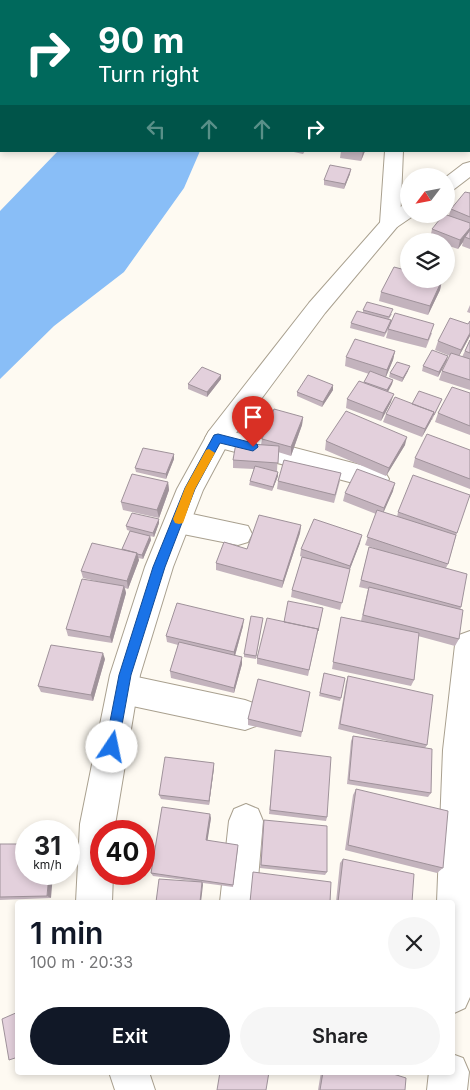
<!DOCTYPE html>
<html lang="en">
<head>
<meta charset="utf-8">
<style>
	:root { --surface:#fff; --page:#f6f6f6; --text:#202124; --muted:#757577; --accent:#111827 }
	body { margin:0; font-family:Inter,sans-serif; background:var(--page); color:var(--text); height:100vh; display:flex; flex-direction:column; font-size:19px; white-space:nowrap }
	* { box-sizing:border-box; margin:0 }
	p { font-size:16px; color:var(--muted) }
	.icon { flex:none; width:28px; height:28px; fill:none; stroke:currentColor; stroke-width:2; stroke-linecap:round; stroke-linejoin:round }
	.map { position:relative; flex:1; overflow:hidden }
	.details { position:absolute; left:15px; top:900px; width:440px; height:175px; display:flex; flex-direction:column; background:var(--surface); border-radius:5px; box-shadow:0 2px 8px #0003 }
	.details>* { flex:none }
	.hud { position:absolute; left:0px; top:0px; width:470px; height:152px; box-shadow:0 2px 8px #0003; background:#00695c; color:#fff; overflow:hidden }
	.needle { width:32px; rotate:238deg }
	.fabs { position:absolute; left:400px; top:168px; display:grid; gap:10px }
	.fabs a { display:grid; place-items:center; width:55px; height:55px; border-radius:50%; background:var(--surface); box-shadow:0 2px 8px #0003; font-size:25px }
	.speed { position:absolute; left:15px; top:820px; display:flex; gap:10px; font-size:25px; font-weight:700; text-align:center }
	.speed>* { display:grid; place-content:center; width:65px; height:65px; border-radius:50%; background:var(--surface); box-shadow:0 2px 8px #0003; line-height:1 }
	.speed small { font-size:12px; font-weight:400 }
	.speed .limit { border:8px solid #d22; background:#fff; color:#111 }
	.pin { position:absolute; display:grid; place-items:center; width:42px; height:42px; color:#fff; margin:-51px -21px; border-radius:50% 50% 50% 0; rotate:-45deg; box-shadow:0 0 5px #0007 }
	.pin .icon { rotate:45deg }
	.me { position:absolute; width:55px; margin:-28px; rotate:11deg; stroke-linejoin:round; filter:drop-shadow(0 0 4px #0008) }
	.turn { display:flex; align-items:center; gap:18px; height:105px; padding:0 15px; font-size:22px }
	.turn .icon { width:65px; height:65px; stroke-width:2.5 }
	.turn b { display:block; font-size:35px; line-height:42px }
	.lanes { display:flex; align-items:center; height:48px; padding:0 15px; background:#0003; justify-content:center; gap:25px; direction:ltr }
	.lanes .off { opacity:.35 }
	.round { display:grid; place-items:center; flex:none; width:52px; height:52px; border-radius:26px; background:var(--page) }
	.headline { display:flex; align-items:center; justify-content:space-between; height:85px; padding:0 15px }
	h1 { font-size:30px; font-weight:600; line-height:38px; color:var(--accent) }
	.button { display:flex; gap:10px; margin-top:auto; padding:10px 15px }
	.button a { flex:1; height:58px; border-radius:30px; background:var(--accent); color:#fff; font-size:20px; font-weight:600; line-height:58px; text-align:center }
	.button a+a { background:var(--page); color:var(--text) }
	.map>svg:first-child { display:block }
</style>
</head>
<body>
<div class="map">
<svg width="470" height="1090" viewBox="0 0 470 1090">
	<rect width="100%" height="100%" fill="#fefaf2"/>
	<path fill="#89bef7" d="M58,151H200L184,188L124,272L54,326L0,379V211Z"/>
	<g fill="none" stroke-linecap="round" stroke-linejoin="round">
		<defs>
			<path id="minor" d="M381,0H397V1H382Z
				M385,151H403L400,223L397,227L390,229L383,227L380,223Z
				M218,428L376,469L385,472L389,479L385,486L376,489L209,445L205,438L209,431Z
				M178,511L248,526L252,534L248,542L238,545L178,533L168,530L165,522L168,514Z
				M470,631V997L465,1008L452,1014V902H437L443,750L455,645L459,635Z
				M123,674L245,700L256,704L261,715L256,726L245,730L123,704L112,699L108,689L112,679Z
				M246,804L258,809L263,821L256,902H220L229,821L234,809Z
				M452,1054L463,1058L469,1072L467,1090H427L429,1072H452Z"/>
			<path id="tertiary" d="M470,162V177L453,190L446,192V177L463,164Z
				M409,204V214H416L397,227L325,313L227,445L203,490L173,567L140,675L114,831H101V874H113L112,902H76L80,824L110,675L145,567L177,489L209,431L309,303L383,219L402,206Z
				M109,1072H149L155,1090H115Z"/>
		</defs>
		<use href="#minor" stroke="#a9a08f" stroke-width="2"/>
		<use href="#tertiary" stroke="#a9a08f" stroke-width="2"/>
		<path stroke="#b3afa7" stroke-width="2" stroke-dasharray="2.5 1" stroke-linecap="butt" d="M0,91L1,89"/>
		<use href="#minor" fill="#fff" fill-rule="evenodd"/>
		<use href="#tertiary" fill="#fff" fill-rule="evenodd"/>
	</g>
	<path fill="#c3b3bd" d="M418,0H446V1H418Z
		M459,0H470V59L469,63V1H459Z
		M470,66V134H469V68H470Z
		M289,151H305L303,154Z
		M341,151H365L361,161L340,158Z
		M350,174L344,189L324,185V180Z
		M470,192V249L462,246L463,242L458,249L446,245V241H437L430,239L432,229L449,215L451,209Z
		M442,280L440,290L428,315L379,301L381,292Z
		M470,305V313L467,312Z
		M363,310L392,314L389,319L432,333L426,348L386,338L388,330L384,337L350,328L351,323L363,312Z
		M470,336L459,356L462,357L470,340V390L439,380L442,371L450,356L435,350L438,341Z
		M395,351L393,360L386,377L393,380L392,384L388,392L391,402L381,421L346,408L347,399L364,382L369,374L345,366L346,357Z
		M447,360L438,377L422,371L423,366Z
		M408,371L402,382L389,377L390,373Z
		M221,375V379L207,397L188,389V384Z
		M333,390L322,407L297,396V392Z
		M470,393V435L435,422L438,413Z
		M442,399L432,420H431L422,437L383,422L386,414L412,404Z
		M303,417L302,425L291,456L278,452L277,471H274L278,476L272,491L249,485L250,481L254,469L233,468V460L261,445L262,439Z
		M326,441L405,445L386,476L325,450Z
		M470,450V489L413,467L415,458Z
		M174,454V459L166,479L136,472L135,468Z
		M278,481H340L334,503L277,489Z
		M168,482L169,490L159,518L123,510L121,502Z
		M393,491L383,512L397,517L398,512L457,533L448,564L446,568L461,607L460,610L459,639L455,646L418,636L414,680L411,686L332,669L341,617L361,621L368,589L359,587L369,547L388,553L365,545L376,514L343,501L345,493Z
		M159,523L154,537L150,536L151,540L143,559L138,558L139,560L128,589L125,588L126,593L112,643L68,636L66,629L100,582L83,578L81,571L122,549L130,531L127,530L126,526Z
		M301,525L300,533L282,588L216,570V563Z
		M360,543L350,569L340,610L291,597L292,590L302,557L300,556L301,549Z
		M323,608L308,676L257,664V658L284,622Z
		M262,622L256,659L244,657V654Z
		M243,626L235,656L242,664L234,693L171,678L170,671L178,645L167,642L166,636Z
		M105,659L93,701L41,692L38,686Z
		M324,673L341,698L340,701L319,696Z
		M348,676L427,745L425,748L431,793L428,797L347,784L351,741L353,736L395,743L338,729L346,682Z
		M310,692L301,737L248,725V719Z
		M275,755L327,817L326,821L269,814Z
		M214,763V768L209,805L161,799L159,795Z
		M356,789L443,868L437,873L345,850L353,795Z
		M211,818L207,840L238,848L233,887L203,883V885L192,881L153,876L151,873Z
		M263,823L327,872L325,875L260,868Z
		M0,844L51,898L0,900Z
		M343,859L412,902H336L340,863Z
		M321,1072H388L405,1090H318Z"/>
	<path fill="#9f929a" d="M363,151H365L361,161Z
		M351,169L350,174L344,189L345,184Z
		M470,228V234L465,237L463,242L458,249L460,240Z
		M442,280L440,290L428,315L430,306Z
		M470,333V336L458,358L461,350Z
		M395,351L393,360L385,379L387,370Z
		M448,356L447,360L438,377L439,372Z
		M410,366L408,371L402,382L403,378Z
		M221,375V379L207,397V392Z
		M393,380L392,384L386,395L387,390Z
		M333,385V390L322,407L323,402Z
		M394,394L391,402L381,421L383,413Z
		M434,412L431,421L422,437L425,429Z
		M303,417L302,425L291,456V447Z
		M407,437L405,445L386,476L389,468Z
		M174,454V459L166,479V474Z
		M278,472V476L272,491L273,487Z
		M168,482L169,490L159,518L157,510Z
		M395,483L393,491L382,516L384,508Z
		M159,519V523L154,537L153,533Z
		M301,525L300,533L282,588L283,581Z
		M362,535L360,543L348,574L350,566Z
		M150,536L151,540L143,559L142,555Z
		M137,553L139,560L128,589L127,581Z
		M124,586L126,593L112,643L110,637Z
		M244,619L243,626L234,659V652Z
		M103,653L105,659L93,701L91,695Z
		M242,657V664L234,693V688Z
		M214,763V768L209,805V801Z
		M210,814L211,818L207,844L206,840Z
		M49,874H53L51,898L47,896Z
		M202,882L203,885L201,902H200Z"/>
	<path fill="#e3d0dc" stroke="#9f929a" d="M460,0H470V8H469V1H460Z
		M469,16H470V25H469Z
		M469,26H470V38H469Z
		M469,44H470V52L469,51Z
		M469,68H470V79H469Z
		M469,87H470V101H469Z
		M469,109H470V118H469Z
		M469,120L470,121V129L469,128Z
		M330,165L351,169L345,184L324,180Z
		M465,192L470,193V217L451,209Z
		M444,214L470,223V228L460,240L432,229Z
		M470,230V239L465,237Z
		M394,267L409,271V279H436L442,280L430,306L381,292Z
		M367,302L393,309L389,317L363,310Z
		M357,311L391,320L385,333L351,323Z
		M395,313L434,324L428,340L388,329Z
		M450,318L468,324L470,321V333L461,350L438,341Z
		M355,339L395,351L387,370L346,357Z
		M470,340V353L465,351Z
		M432,350L448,356L439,372L423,366Z
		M451,353L470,359V380L442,371Z
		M397,362L410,366L403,378L390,373Z
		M202,367L221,375L207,392L188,384Z
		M370,371L393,380L387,390L364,382Z
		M308,375L333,385L323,402L297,392Z
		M359,381L394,394L383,413L347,399Z
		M452,387L470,393V426L438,413Z
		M419,391L442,399L434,415H433L434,412L412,404Z
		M395,397L434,412L425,429L386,414Z
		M274,409L303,417L291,447L262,439Z
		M346,411L407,437L389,468L326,441Z
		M427,434L470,450V479L415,458Z
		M236,443L279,446L278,463L233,460Z
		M143,448L174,454L166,474L135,468Z
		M284,460L341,473L335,495L278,481Z
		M255,466L278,472L273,487L250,481Z
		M357,469L395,483L384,508L345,493Z
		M132,474L168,482L157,510L121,502Z
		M413,475L470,495L457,533L398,512Z
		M377,510L456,535L448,564L367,537Z
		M132,513L159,519L153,533L126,526Z
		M259,515L301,525L283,581L216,563L224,542L247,549Z
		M314,519L362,535L350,566L301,549Z
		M130,531L150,536L142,555L137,554V553L122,549Z
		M92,543L137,553L127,581L81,571Z
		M369,547L467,574L461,607L361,580Z
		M302,557L350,569L342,603L292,590Z
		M82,579L124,586L110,637L66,629Z
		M369,587L463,610L459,639L363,615Z
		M288,601L323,608L318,631V629L284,622Z
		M177,603L244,619L234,652L166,636Z
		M251,616L263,618L256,656L244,654Z
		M341,617L419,633L414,680L333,662Z
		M267,618L318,629L309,670L257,658Z
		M179,642L242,657L234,688L170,671Z
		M51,645L103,653L91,695L38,686Z
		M324,673L345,678L341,698L320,693Z
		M348,676L433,695L427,745L340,724Z
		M258,679L310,692L302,732L248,719Z
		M353,736L432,749L431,793L349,780Z
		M275,750L331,757L327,817L270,810Z
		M165,757L214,763L209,801L159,795Z
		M356,789L448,811L443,868L348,845Z
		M162,807L210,814L206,840L238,845L233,885L151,873Z
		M264,820L327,826V872L261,865Z
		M0,844H26V874H49L47,896L0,897Z
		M343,859L414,874L412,902H338Z
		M253,872L331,882L330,902H250Z
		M159,879L202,882L200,902H156Z
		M18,1012V1057L9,1060L2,1019Z
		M220,1072H269L266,1090H217Z
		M323,1072H387L406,1078L405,1090H320Z"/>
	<path fill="#1a73e8" stroke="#114b97" d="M218,434L257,444L258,447L253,451L220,443L195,489L165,567L131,675L118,747L116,752L112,753L107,752L105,747L119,675L153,567L185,488L214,435Z"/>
	<path fill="#f59e0b" d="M209,449L215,453L195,489L183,523L179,524L175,523L173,519L185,488L206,450Z"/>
</svg>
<div class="fabs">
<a><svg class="needle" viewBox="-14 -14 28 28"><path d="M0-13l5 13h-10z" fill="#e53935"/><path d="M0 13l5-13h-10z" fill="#757577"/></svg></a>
<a><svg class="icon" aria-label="layers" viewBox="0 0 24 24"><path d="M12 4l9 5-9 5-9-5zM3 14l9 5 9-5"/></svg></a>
</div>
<div class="speed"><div>31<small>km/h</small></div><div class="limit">40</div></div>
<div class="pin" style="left:253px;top:447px;background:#d93025"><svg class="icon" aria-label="arrive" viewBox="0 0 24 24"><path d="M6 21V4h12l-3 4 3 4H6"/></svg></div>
<svg class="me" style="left:112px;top:747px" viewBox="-20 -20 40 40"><circle r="19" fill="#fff"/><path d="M0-13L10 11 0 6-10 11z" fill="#1a73e8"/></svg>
<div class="hud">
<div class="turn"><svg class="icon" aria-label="right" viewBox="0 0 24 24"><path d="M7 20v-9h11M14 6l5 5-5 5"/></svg><div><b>90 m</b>Turn right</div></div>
<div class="lanes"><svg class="icon off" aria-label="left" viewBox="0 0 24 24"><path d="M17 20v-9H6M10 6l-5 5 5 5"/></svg><svg class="icon off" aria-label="ahead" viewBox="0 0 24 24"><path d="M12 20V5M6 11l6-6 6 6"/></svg><svg class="icon off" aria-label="ahead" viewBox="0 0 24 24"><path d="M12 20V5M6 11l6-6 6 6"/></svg><svg class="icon" aria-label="right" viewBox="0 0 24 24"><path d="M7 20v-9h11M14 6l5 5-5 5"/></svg></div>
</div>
<section class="details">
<div class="headline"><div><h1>1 min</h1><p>100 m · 20:33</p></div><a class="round"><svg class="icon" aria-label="close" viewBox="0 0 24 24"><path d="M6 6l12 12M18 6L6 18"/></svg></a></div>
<div class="button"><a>Exit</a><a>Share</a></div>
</section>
</div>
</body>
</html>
